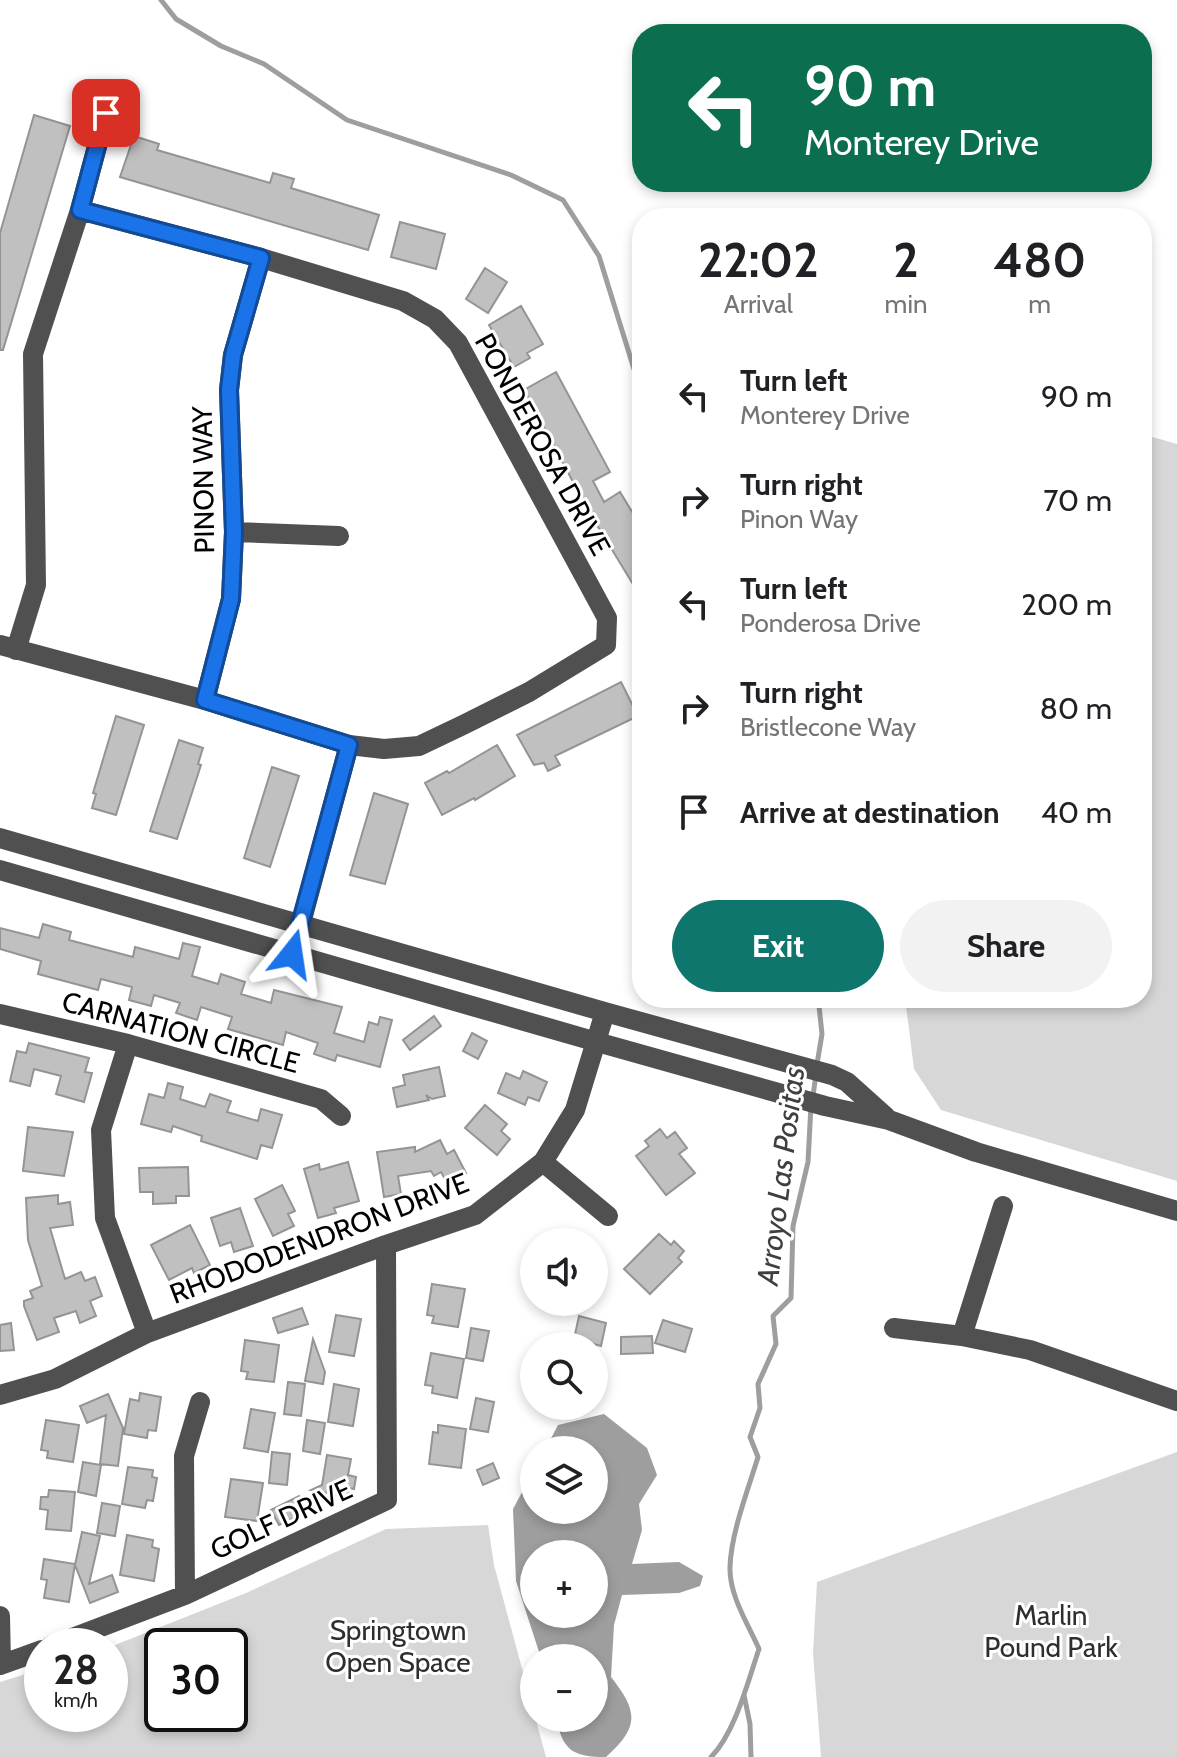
<!DOCTYPE html>
<html lang="en">
<head>
<meta charset="utf-8">
<style>
	:root { --surface:#fff; --page:#f2f2f2; --text:#202124; --muted:#757577; --accent:#0f766e }
	body { margin:0; font-family:Cabin,sans-serif; background:var(--page); color:var(--text); height:100vh; display:flex; flex-direction:column; font-size:30px; white-space:nowrap }
	* { box-sizing:border-box; margin:0 }
	p { font-size:26px; color:var(--muted) }
	.icon { flex:none; width:44px; height:44px; fill:none; stroke:currentColor; stroke-width:2; stroke-linecap:round; stroke-linejoin:round }
	.map { position:relative; flex:1; overflow:hidden }
	.drawer { position:absolute; left:632px; top:208px; width:520px; height:800px; display:flex; flex-direction:column; background:var(--surface); border-radius:32px; box-shadow:0 4px 12px #0003 }
	.drawer>* { flex:none }
	.banner { position:absolute; left:632px; top:24px; width:520px; height:168px; border-radius:32px; box-shadow:0 4px 12px #0003; background:#0b6e4f; color:#fff; overflow:hidden }
	.fabs { position:absolute; left:520px; top:1228px; display:grid; gap:16px }
	.fabs a { display:grid; place-items:center; width:88px; height:88px; border-radius:50%; background:var(--surface); box-shadow:0 4px 12px #0003; font-size:40px }
	.speed { position:absolute; left:24px; top:1628px; display:flex; gap:16px; font-size:40px; font-weight:700; text-align:center }
	.speed>* { display:grid; place-content:center; width:104px; height:104px; border-radius:50%; background:var(--surface); box-shadow:0 4px 12px #0003; line-height:1 }
	.speed small { font-size:20px; font-weight:400 }
	.speed .limit { border:4px solid #111; border-radius:12px; background:#fff; color:#111 }
	.pin { position:absolute; display:grid; place-items:center; width:68px; height:68px; color:#fff; margin:-34px; border-radius:16px; box-shadow:0 4px 12px #0006 }
	.me { position:absolute; width:88px; margin:-44px; rotate:15deg; stroke-linejoin:round; filter:drop-shadow(0 0 6px #0008) }
	.turn { display:flex; align-items:center; gap:28px; height:168px; padding:0 40px; font-size:36px }
	.turn .icon { width:104px; height:104px; stroke-width:2.5 }
	.turn b { display:block; font-size:56px; line-height:68px }
	.eta { display:flex; justify-content:space-evenly; align-items:center; height:136px; text-align:center }
	.eta b { font-size:48px; font-weight:700; line-height:56px }
	.cta { display:flex; gap:16px; margin-top:auto; padding:16px 40px }
	.cta a { flex:1; height:92px; border-radius:48px; background:var(--accent); color:#fff; font-size:32px; font-weight:700; line-height:92px; text-align:center }
	.cta a+a { background:var(--page); color:var(--text) }
	ul { padding:0; list-style:none }
	li { display:flex; align-items:center; gap:24px; height:104px; padding:0 40px }
	li div { flex:1 }
	li b { display:block; font-size:30px }
	li em { font-style:normal }
	.map>svg:first-child { display:block }
</style>
</head>
<body>
<div class="map">
<svg width="1177" height="1757" viewBox="0 0 1177 1757">
	<rect width="100%" height="100%" fill="#fff"/>
	<path fill="#d7d7d7" fill-rule="evenodd" d="M1142,434L1177,444V1181L941,1110L914,1069L905,998H1142Z
		M1177,1452V1757H821L813,1653L817,1582Z
		M488,1525L494,1565L546,1757H0V1682L42,1669V1714H110V1647L246,1593L386,1529ZM162,1646H230V1714H162Z"/>
	<path fill="#9e9e9e" fill-rule="evenodd" d="M604,1414L647,1448L657,1475L639,1504L642,1530L632,1564L679,1562L703,1576L700,1586L679,1593L622,1595L614,1625L611,1677C638,1711 640,1727 606,1757C573,1757 563,1751 556,1718H594V1658H541L516,1581L513,1509L534,1470V1510H594V1450H545L558,1425ZM534,1554H594V1614H534Z"/>
	<g fill="none" stroke-linecap="round" stroke-linejoin="round">
		<path stroke="#9e9e9e" stroke-width="5" d="M161,0L176,19L221,46L264,64L347,120L511,175L563,200L599,256L642,395
			M817,1064L822,1034L819,1006L822,998
			M813,1096L816,1074
			M744,1695L750,1724L751,1757
			M711,1757C735,1733 748,1681 759,1649C748,1624 729,1595 730,1567C731,1533 748,1490 758,1457L750,1437L760,1408L758,1384L776,1344L773,1316L791,1298L793,1226L808,1162L811,1105"/>
	</g>
	<path fill="#c0c0c0" stroke="#949494" stroke-width="2" d="M34,115L70,126L3,350H0V233Z
		M134,136L159,144L157,150L270,183L273,173L294,179L291,188L379,215L368,250L120,177Z
		M400,222L445,234L436,269L391,257Z
		M485,268L507,282L488,313L466,299Z
		M521,306L543,344L527,353L530,358L514,367L489,325Z
		M556,372L610,472L593,481L604,502L620,492L642,528V599L589,512L524,390Z
		M621,682L638,716L555,756L560,765L548,771L544,763L534,765L517,735Z
		M116,716L144,725L116,815L92,808L96,794L93,793Z
		M179,740L203,748L198,764L201,765L177,839L150,831Z
		M497,745L515,776L475,800L474,798L442,815L425,783L447,771L449,773Z
		M272,767L299,776L270,867L244,858Z
		M374,793L408,804L385,884L350,875Z
		M43,924L71,932L69,940L133,957L135,947L179,959L183,943L200,947L192,976L218,984L221,974L245,982L241,994L271,1003L274,990L342,1007L334,1033L364,1042L369,1022L378,1025L380,1017L392,1020L380,1067L337,1055L335,1061L314,1054L318,1043L286,1032L283,1045L228,1029L232,1017L201,1007L197,1020L176,1013L180,1003L154,995L151,1006L129,1000L132,987L101,979L98,990L38,974L41,961L0,949V928L39,938Z
		M434,1016L441,1026L410,1050L403,1040Z
		M472,1033L487,1041L478,1059L463,1051Z
		M29,1043L89,1058L85,1072L92,1073L84,1102L56,1094L61,1076L34,1069L30,1086L10,1081L17,1051L26,1053Z
		M439,1067L445,1096L432,1099L426,1095L429,1100L397,1107L393,1088L405,1085L403,1075Z
		M523,1071L547,1082L539,1101L528,1097L525,1105L498,1093L506,1073L520,1079Z
		M168,1083L183,1087L180,1099L205,1107L210,1094L231,1101L227,1112L258,1121L261,1109L282,1115L272,1148L261,1145L257,1159L201,1141L202,1136L173,1126L171,1132L141,1124L149,1094L164,1098Z
		M485,1105L507,1124L501,1131L510,1139L497,1155L465,1128Z
		M28,1127L73,1132L64,1176L23,1171Z
		M660,1129L667,1138L675,1132L687,1148L679,1154L695,1173L666,1195L636,1156L649,1146L645,1141Z
		M440,1140L447,1154L454,1150L466,1173L447,1183L441,1172L434,1176L431,1171L398,1176L401,1194L384,1197L377,1152L415,1147V1152Z
		M348,1162L359,1201L334,1208L336,1213L318,1218L304,1169L319,1164L320,1170Z
		M188,1167L189,1196H176V1203L153,1204V1192H140L139,1168Z
		M282,1185L295,1211L288,1214L294,1226L273,1236L255,1199Z
		M58,1195V1204L70,1202L73,1225L50,1228L65,1279L81,1272L85,1281L95,1277L102,1296L90,1301L96,1316L80,1323L76,1311L54,1318L59,1332L37,1340L24,1306V1301L33,1298L30,1291L42,1286L28,1240L26,1198Z
		M240,1208L253,1246L234,1252L231,1242L220,1246L211,1218Z
		M190,1225L210,1265L194,1273L192,1268L169,1280L151,1245Z
		M659,1234L671,1245L674,1241L684,1251L678,1258L682,1262L650,1294L624,1269Z
		M432,1284L465,1289L458,1327L432,1323L434,1316L427,1315Z
		M302,1308L308,1324L278,1333L273,1318Z
		M336,1315L361,1319L354,1356L329,1352Z
		M579,1316L606,1323L601,1346L574,1339Z
		M663,1320L692,1329L685,1352L655,1343Z
		M11,1323L14,1350L0,1351V1325Z
		M471,1328L489,1331L483,1361L466,1358Z
		M652,1336L653,1353L621,1354V1337Z
		M313,1339L325,1372L323,1384L305,1381Z
		M245,1340L279,1345L274,1382L246,1379L248,1372L241,1371Z
		M431,1353L464,1359L457,1398L432,1393L433,1386L425,1385Z
		M288,1382L305,1384L301,1416L284,1414Z
		M334,1384L359,1389L353,1426L328,1422Z
		M140,1393L161,1397L156,1431L148,1430L147,1438L124,1434L130,1399L139,1401Z
		M108,1394L123,1428L118,1466L100,1464L106,1415L87,1423L80,1406Z
		M476,1398L494,1402L488,1432L470,1429Z
		M251,1409L275,1413L268,1452L244,1448Z
		M46,1420L79,1425L73,1462L47,1458L48,1451L41,1450Z
		M307,1420L325,1423L320,1454L303,1451Z
		M438,1425L466,1429L461,1468L429,1464L433,1432L438,1433Z
		M272,1452L290,1454L287,1485L269,1483Z
		M327,1455L351,1459L348,1475L356,1477L354,1489L349,1488L347,1497L311,1490L322,1485Z
		M83,1462L101,1465L96,1496L78,1492Z
		M493,1463L499,1478L483,1485L477,1470Z
		M128,1467L153,1470L152,1477L157,1478L153,1501L147,1500L145,1508L122,1504Z
		M231,1479L263,1483L257,1521L225,1517Z
		M49,1490L75,1492L71,1531L46,1529L48,1510L40,1509L41,1497H48Z
		M299,1496L307,1512L279,1525L271,1510Z
		M102,1503L120,1506L115,1536L97,1533Z
		M82,1532L100,1536L89,1584L112,1575L118,1592L90,1603L75,1565Z
		M127,1535L153,1540L152,1547L159,1549L154,1581L120,1575Z
		M44,1559L75,1564L69,1602L44,1598L47,1580L41,1579Z"/>
	<g fill="none" stroke-linecap="round" stroke-linejoin="round">
		<path stroke="#505050" stroke-width="20" d="M234,532L339,536
			M0,645L205,700L349,745L384,749L419,746L463,725L529,692L606,645L607,618L477,378L458,343L435,319L403,301L261,258L80,210
			M16,650L36,585L33,354L80,210L106,113
			M205,700L231,599L234,532L229,390L233,355L261,258
			M0,838L605,1012L832,1075L847,1082L886,1117
			M0,870L597,1042L825,1106L889,1120L976,1152L1177,1211
			M297,938L349,745
			M0,1014L128,1044L321,1099L341,1116
			M128,1044L101,1130L105,1218L147,1333
			M543,1162L608,1216
			M894,1328L962,1336L1030,1350L1177,1401
			M962,1336L1003,1206
			M0,1395L55,1379L147,1333L386,1245L475,1215L543,1162L575,1110L605,1012
			M185,1595L184,1456L200,1402
			M0,1616L1,1665
			M51,1646L185,1595L387,1500L386,1245
			M0,1665L42,1650"/>
	</g>
	<g fill="none" stroke-linecap="round" stroke-linejoin="round">
		<defs>
			<path id="route" d="M106,113L80,210L261,258L233,355L229,390L234,532L231,599L205,700L349,745L292,954"/>
		</defs>
		<use href="#route" stroke="#114b97" stroke-width="20"/>
		<use href="#route" stroke="#1a73e8" stroke-width="14"/>
	</g>
	<g text-anchor="middle" stroke-width="6" stroke-linejoin="round" paint-order="stroke">
		<g font-size="28" fill="#000" stroke="#fff">
			<text transform="translate(543 444) rotate(61)" y="10">PONDEROSA DRIVE</text>
			<text transform="translate(203 480) rotate(-91)" y="10">PINON WAY</text>
			<text transform="translate(181 1032) rotate(15)" y="10">CARNATION CIRCLE</text>
			<text transform="translate(319 1238) rotate(-21)" y="10">RHODODENDRON DRIVE</text>
			<text transform="translate(281 1519) rotate(-25)" y="10">GOLF DRIVE</text>
		</g>
		<g font-size="28" fill="#2e2e2e" stroke="#fff">
			<text x="1051" y="1625">Marlin<tspan x="1051" dy="32">Pound Park</tspan></text>
			<text x="398" y="1640">Springtown<tspan x="398" dy="32">Open Space</tspan></text>
		</g>
		<g font-size="30" font-style="italic" fill="#3f3f3f" stroke="#fff">
			<text transform="translate(781 1176) rotate(-83)" y="10">Arroyo Las Positas</text>
		</g>
	</g>
</svg>
<div class="fabs">
<a><svg class="icon" aria-label="sound" viewBox="0 0 24 24"><path d="M4 9h4l5-4v14l-5-4H4zM17 9q2 3 0 6"/></svg></a>
<a><svg class="icon" aria-label="search" viewBox="0 0 24 24"><circle cx="10" cy="10" r="6"/><path d="M15 15l6 6"/></svg></a>
<a><svg class="icon" aria-label="layers" viewBox="0 0 24 24"><path d="M12 4l9 5-9 5-9-5zM3 14l9 5 9-5"/></svg></a>
<a>+</a>
<a>−</a>
</div>
<div class="speed"><div>28<small>km/h</small></div><div class="limit">30</div></div>
<div class="pin" style="left:106px;top:113px;background:#d93025"><svg class="icon" aria-label="arrive" viewBox="0 0 24 24"><path d="M6 21V4h12l-3 4 3 4H6"/></svg></div>
<svg class="me" style="left:292px;top:954px" viewBox="-20 -20 40 40"><path d="M0-17L14 15 0 8-14 15z" fill="#1a73e8" stroke="#fff" stroke-width="4"/></svg>
<div class="banner">
<div class="turn"><svg class="icon" aria-label="left" viewBox="0 0 24 24"><path d="M17 20v-9H6M10 6l-5 5 5 5"/></svg><div><b>90 m</b>Monterey Drive</div></div>
</div>
<section class="drawer">
<div class="eta">
<div><b>22:02</b><p>Arrival</p></div>
<div><b>2</b><p>min</p></div>
<div><b>480</b><p>m</p></div>
</div>
<ul>
<li><svg class="icon" aria-label="left" viewBox="0 0 24 24"><path d="M17 20v-9H6M10 6l-5 5 5 5"/></svg><div><b>Turn left</b><p>Monterey Drive</p></div><em>90 m</em></li>
<li><svg class="icon" aria-label="right" viewBox="0 0 24 24"><path d="M7 20v-9h11M14 6l5 5-5 5"/></svg><div><b>Turn right</b><p>Pinon Way</p></div><em>70 m</em></li>
<li><svg class="icon" aria-label="left" viewBox="0 0 24 24"><path d="M17 20v-9H6M10 6l-5 5 5 5"/></svg><div><b>Turn left</b><p>Ponderosa Drive</p></div><em>200 m</em></li>
<li><svg class="icon" aria-label="right" viewBox="0 0 24 24"><path d="M7 20v-9h11M14 6l5 5-5 5"/></svg><div><b>Turn right</b><p>Bristlecone Way</p></div><em>80 m</em></li>
<li><svg class="icon" aria-label="arrive" viewBox="0 0 24 24"><path d="M6 21V4h12l-3 4 3 4H6"/></svg><div><b>Arrive at destination</b></div><em>40 m</em></li>
</ul>
<div class="cta"><a>Exit</a><a>Share</a></div>
</section>
</div>
</body>
</html>
